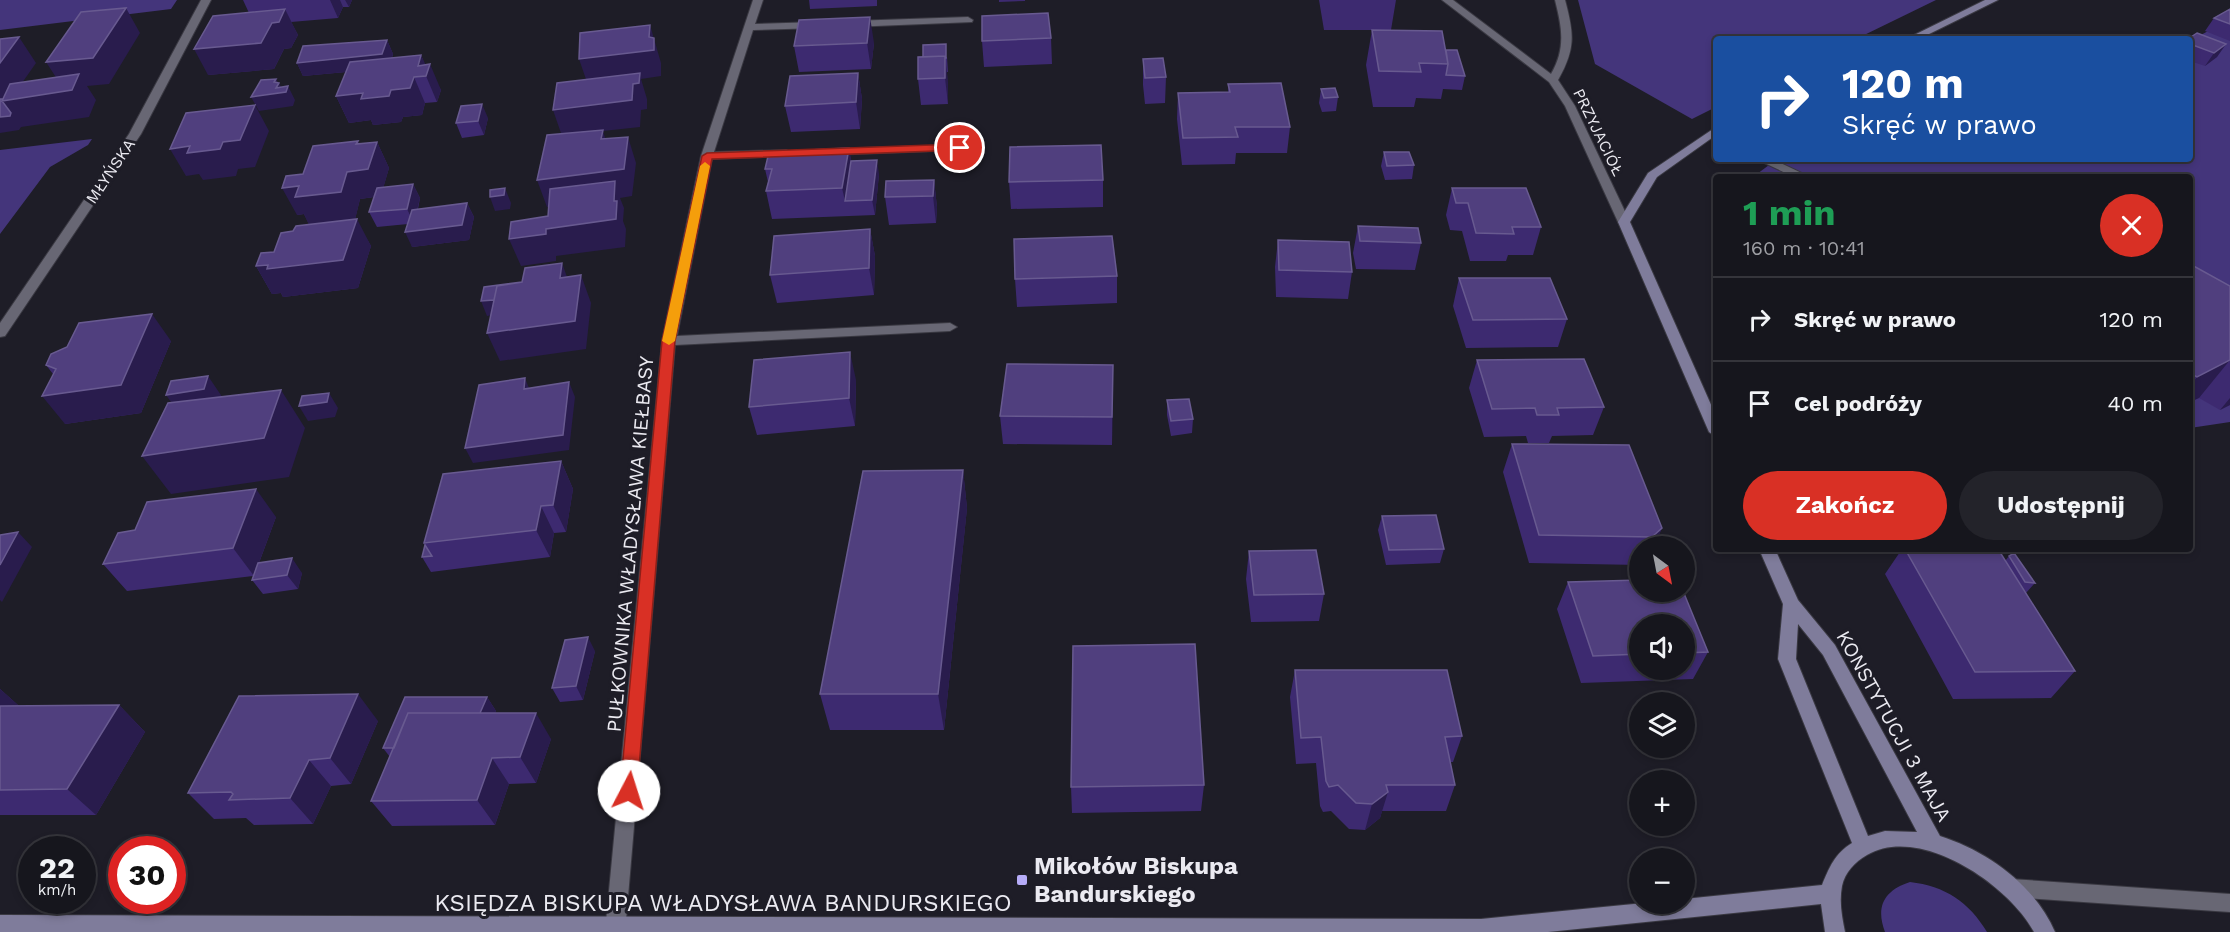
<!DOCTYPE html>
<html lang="pl">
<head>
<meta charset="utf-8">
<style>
	:root { --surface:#16161d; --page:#23232a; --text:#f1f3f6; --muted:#9e9fa4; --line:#35353b; --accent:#d93025 }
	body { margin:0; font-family:"Work Sans",sans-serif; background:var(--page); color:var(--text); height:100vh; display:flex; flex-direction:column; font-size:22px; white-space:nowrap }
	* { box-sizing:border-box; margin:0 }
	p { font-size:20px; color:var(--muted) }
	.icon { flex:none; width:33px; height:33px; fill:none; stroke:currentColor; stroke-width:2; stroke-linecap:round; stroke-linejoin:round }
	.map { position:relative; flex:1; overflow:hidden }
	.drawer { position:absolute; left:1713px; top:174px; width:480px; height:378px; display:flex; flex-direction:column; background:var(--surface); border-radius:6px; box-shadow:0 3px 9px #0003,0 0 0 2px var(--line) }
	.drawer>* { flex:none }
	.banner { position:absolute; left:1713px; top:36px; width:480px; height:126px; border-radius:6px; box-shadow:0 3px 9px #0003,0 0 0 2px var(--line); background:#1a4fa0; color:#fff; overflow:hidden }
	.needle { width:39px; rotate:148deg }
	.buttons { position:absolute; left:1629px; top:536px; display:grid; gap:12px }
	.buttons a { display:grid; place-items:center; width:66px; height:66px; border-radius:50%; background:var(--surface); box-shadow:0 3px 9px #0003,0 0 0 2px var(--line); font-size:30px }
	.speed { position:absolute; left:18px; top:836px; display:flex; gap:12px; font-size:30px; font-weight:700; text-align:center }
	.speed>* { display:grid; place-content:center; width:78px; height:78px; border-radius:50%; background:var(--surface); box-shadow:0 3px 9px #0003,0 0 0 2px var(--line); line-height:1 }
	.speed small { font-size:15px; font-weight:400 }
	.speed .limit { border:9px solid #d22; background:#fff; color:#111 }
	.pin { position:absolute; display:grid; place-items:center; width:51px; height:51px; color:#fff; margin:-26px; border:3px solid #fff; border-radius:50%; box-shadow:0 2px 6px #0007 }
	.me { position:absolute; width:66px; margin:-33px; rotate:5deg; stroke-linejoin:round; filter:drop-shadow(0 0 4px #0008) }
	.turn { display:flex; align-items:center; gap:21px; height:126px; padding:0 30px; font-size:27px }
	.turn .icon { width:78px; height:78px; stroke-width:2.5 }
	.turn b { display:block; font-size:42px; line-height:51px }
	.round { display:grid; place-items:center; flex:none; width:63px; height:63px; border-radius:32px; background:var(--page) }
	.head { display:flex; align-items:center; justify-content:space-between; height:102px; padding:0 30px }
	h1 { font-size:36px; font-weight:700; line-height:45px; color:#1e9e55 }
	.button { display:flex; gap:12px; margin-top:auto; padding:12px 30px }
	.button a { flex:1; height:69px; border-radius:36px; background:var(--accent); color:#fff; font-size:24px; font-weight:700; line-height:69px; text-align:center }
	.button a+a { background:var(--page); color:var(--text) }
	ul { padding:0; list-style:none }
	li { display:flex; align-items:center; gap:18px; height:84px; padding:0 30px; border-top:2px solid var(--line) }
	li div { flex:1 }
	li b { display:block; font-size:22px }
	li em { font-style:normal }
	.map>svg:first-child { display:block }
</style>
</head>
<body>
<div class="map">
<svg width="2230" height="932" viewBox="0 0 2230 932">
	<rect width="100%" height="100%" fill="#1e1d27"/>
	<path fill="#44357b" d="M0,0H177L171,9L0,30Z
		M1578,0H1936L1856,39H1716V107L1692,119L1595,64Z
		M2230,19V422L2190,428V177H1753L1777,159H2190V41Z
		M92,139L88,145L50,167L0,234V150Z
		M1910,882C1945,886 1969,902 1987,932H1885C1875,906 1885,890 1910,882Z"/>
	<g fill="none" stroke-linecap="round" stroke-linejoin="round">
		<defs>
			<path id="lane" d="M1756,159H1772L1810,177H1794Z
				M2011,879L2230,894V912L2011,897L2004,895L2001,888L2004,881Z"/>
			<path id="street" d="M201,0H211L141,134L5,336L0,337V323L129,134Z
				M753,0H763L755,24L818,22L823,25L818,28L753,30L714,152L786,150L792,153L786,156L712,159L677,336L950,323L957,327L950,331L675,345L625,932H605L662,341L701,156Z
				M1442,0H1453L1551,74C1566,48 1562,28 1555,0H1565C1574,34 1576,48 1558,80L1575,106L1630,222L1628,225H1620L1618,222L1565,106L1549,82Z
				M968,17L973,20L972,22L851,27L846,24L851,21Z
				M960,145L964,146V150L828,155L822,152L828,149Z"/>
			<path id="secondary" d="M1985,0H1998L1919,39H1906Z
				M1716,127V135L1657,177L1630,222L1716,416V437L1709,432L1618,222L1648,173Z
				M1759,549H1775L1798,600L1835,645L1940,836C1987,851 2035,885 2055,932H2034C2009,885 1920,824 1867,855C1855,862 1845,872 1842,886C1839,902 1842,917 1845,932H1825L1821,904L1548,932H0V915L1481,919L1644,903H1684V899L1822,885C1829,868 1835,853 1852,843L1778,659L1783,604ZM1798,624L1823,655L1917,832L1885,831L1868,836L1796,659Z"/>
		</defs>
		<use href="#lane" stroke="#3a3942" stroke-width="2"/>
		<use href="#street" stroke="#3a3942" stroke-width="2"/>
		<use href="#secondary" stroke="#3a3942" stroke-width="2"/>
		<use href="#lane" fill="#686774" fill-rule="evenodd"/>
		<use href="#street" fill="#686774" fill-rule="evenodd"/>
		<use href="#secondary" fill="#7f7c9b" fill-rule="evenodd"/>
	</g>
	<path fill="#3d2a70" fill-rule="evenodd" d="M243,0H352L349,7H343L338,18L291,22L298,35L291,48L284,49L274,69L208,75L249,13Z
		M809,0H877V6L810,9Z
		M999,0H1025V1L999,2Z
		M1319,0H1396L1391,30L1446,50L1465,76L1462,90L1443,89L1441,99L1416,98L1414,107H1373L1366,65L1372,30H1324Z
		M2230,9V41L2205,31L2214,18Z
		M1051,38L1052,64L984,67L982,41Z
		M2190,39L2226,44L2217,57L2205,66L2190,61Z
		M387,40L393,54L392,58L421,55L425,65L441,90L437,102L425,103L422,115L403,117L401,122L373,125L371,120L349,123L336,96L346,72L303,76L297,63Z
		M874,43L871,69L799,72L794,46Z
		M918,57H947L948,72H947L948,104L921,105L918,79Z
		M1143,59L1166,77L1165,103L1145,104L1143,85Z
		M858,73L862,99L860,129L791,132L785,106Z
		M1228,84L1290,127L1287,153H1236L1235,164L1182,165L1177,119L1178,93L1228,92Z
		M1321,89L1338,97L1336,111L1322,112L1319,103Z
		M488,118L484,135L462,138L456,123Z
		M358,141L359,144L377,142L389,168L383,188L413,184L420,198L418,209L467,203L474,217L469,240L412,247L408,224L377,227L369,212L374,197L360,199L355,219L371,246L358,288L283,297L281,293L272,294L256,266L274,252L293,231L309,224L304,214L297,215L303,174Z
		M849,148L851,161L879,174L875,215L772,219L766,191L768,182L765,169Z
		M1384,152L1414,165L1412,179L1385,180L1381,166Z
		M934,180L937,207L936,223L889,225L885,197Z
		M1103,180V207L1011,209L1009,182Z
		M1452,188L1541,227L1533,255H1508L1506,261H1470L1462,231L1450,230L1446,215Z
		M1358,226L1421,243L1415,270L1356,269L1353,253Z
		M870,229L875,256L874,295L777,303L770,275Z
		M1278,240L1352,272L1348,299L1276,297L1275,267Z
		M2190,264L2230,286V405L2220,410L2199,398L2190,402Z
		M1117,276V303L1017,307L1015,279Z
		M1459,278L1567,319L1558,347L1466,348L1453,306Z
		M171,341L141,413L65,424L53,374L46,365Z
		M1477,360L1604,407L1593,435L1552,436L1549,443H1528L1526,436L1484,437L1469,388Z
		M1113,365L1112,445L1003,444L1000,416Z
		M856,380L855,426L757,435L749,407Z
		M1167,400L1193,419L1192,433L1171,436L1167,415Z
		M1512,444L1662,528L1654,546H1640V565L1529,563L1503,472Z
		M561,461L573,489L566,532L554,533L550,557L431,572L422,557L425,545L424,543Z
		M963,470L967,508L944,730H830L820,694Z
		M1382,516L1444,549L1440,563L1386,565L1378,530Z
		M276,517L259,563L302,573L298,589L263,594L252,580L253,576L127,591L103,564Z
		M1902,549H1998L2005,561L2009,556L2035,583L2026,593L2075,671L2051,698L1953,699L1885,574Z
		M1249,551L1324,594L1319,621L1251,622L1246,579Z
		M1640,580V591H1683L1708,652L1693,679L1581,683L1557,609L1568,582ZM1640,624H1684V669H1640Z
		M595,651L583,700L560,702L552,688Z
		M1295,670L1462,736L1453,762H1450L1455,785L1446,811H1382L1380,818L1365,830L1349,829L1331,811L1323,812L1320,806L1316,763L1296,764L1290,697Z
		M0,689L19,706L119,705L145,732L96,815H0Z
		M487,697L496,711L495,713L551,739L536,783L509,784L495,825L392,826L371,801L390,757L383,748Z
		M378,721L351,784L331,786L313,824L254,825L246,818L214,819L188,793Z
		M1204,785L1201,811L1072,813L1071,787Z"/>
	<path fill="#291c4d" d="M330,0H340L343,7L338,18Z
		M345,0H352L349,7Z
		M126,8L140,33L109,84L87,86L96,100L89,117L21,127L19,130L0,133V63L19,37L36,63L10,100L63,88L46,62Z
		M285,9L298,35L291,48L284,49L274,69L208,75L194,49L272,23Z
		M870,17L874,43L871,69L867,43Z
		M650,25L661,63V76L641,79L647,99V109L641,110L640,127L603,131L611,157L562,136L553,110L588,85L579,59L649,37Z
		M387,40L393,54L388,68L303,76L297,63Z
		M2226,44L2217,57L2205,66L2214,53Z
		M421,55L428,70L430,64L441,90L437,102L426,76L418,66Z
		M945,56L948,82V104L945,78Z
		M858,73L862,99L860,129L856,102Z
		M414,77L425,103L422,115L403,117L401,122L373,125L371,120L349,123L336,96L391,90Z
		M276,79L279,84V83L284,93L288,86L295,100L293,106L259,111L251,97L274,82Z
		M482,104L488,118L484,135L478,121Z
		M255,105L269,131L255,167L238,169L236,176L203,180L199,174L186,176L170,149L223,142Z
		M628,137L636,163L632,196L620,198L624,208L623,221L626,229L625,247L556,256V261L521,266L509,239L546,229L614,201V198L547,207L537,180Z
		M358,141L369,165L377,142L389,168L381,196L360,199L355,220L309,225L304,214L297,215L282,188L347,172Z
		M849,148L853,175L845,201L842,188Z
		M877,160L879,174L875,215L872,200Z
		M934,180L937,207L936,223L933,196Z
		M413,184L420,198L414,223L407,209Z
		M505,188L511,203L510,209L495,211L490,197Z
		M467,203L474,217L469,240L412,247L405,232Z
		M357,219L371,246L358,288L283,297L281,293L272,294L256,266Z
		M870,229L875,256L874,295L869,268Z
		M562,263L572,291L560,278Z
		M581,275L591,303L586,349L500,361L487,333Z
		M527,295L534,310L487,316L481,301Z
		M152,314L171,341L141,413L65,424L42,396Z
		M850,352L856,380L855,426L849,398Z
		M2230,360L2199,398L2190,402V386L2197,377Z
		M1113,365V393L1112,445V417Z
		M208,376L227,404L186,423L166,395Z
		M525,378L531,393L524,389Z
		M569,382L575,397L569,450L473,463L465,448Z
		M281,390L305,428L289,477L171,494L142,456Z
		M329,393L338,408L335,417L308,421L299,406Z
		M2230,398V405L2220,410Z
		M561,461L573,489L566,532L553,505Z
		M963,470L967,508L944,730L938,694Z
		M256,489L276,517L254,576L233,548Z
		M541,506L554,533L550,557L536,530Z
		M1662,528L1654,546H1648L1652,537Z
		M18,532L32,547L2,602L0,600V565Z
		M292,558L302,573L298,589L287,575Z
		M588,637L595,651L583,700L576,686Z
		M0,689L27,713L0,721Z
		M358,694L378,721L351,784L330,758Z
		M487,697L496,711L483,740L474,726Z
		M119,705L145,732L96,815L67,789Z
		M536,713L551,739L536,783L520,757Z
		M492,758L509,784L495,825L477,800Z
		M309,760L331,786L313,824L290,798Z
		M1388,792L1380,818L1365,830L1372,804Z"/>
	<path fill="#503f7e" stroke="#685a90" stroke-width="1.5" d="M126,8L93,58L46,62L81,12Z
		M285,9L279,22L272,23L261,43L194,49L213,16Z
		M2230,9V24L2214,18Z
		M1048,13L1051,38L982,41V16Z
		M870,17L867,43L794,46L799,20Z
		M650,25L649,37L654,38V50L579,59L580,33Z
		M1372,30L1442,31L1448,64L1419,63L1421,72L1379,71Z
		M2197,33L2226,44L2214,53L2190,44V39H2188Z
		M19,37L0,63V39Z
		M387,40L382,54L297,63L303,46Z
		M946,44V58H945V56L923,57V45Z
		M1446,50H1457L1465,76L1446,75L1448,64Z
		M421,55L418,66L430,64L426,76L414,77L410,88L391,90L389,96L361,99L363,93L336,96L350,62Z
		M945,56V78L918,79V57Z
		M1163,58L1166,77L1145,78L1143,59Z
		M640,73L639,83L633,84L632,100L553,110L557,83Z
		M858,73L856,102L785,106L790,76Z
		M79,74L72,90L2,101L10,84Z
		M276,79L274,82L279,83L276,88L288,86L286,92L251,97L261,80Z
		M1281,83L1290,127H1235L1238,137L1183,138L1178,93L1230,92L1228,84Z
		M1335,88L1338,97L1324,98L1321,89Z
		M0,99H3L2,101L11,113L10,116L0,117Z
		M482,104L478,121L456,123L461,106Z
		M255,105L240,140L223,142L220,149L187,153L190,146L170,149L186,113Z
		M603,130L601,139L628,137L624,169L537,180L547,135Z
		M358,141L356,144L377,142L368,169L347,172L341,192L295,197L299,186L282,188L286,176L303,174L313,146Z
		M1101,145L1103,180L1009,182L1010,147Z
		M849,148L842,188L766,191L772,169H765L769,152Z
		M1384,152H1409L1414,165L1387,166Z
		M877,160L872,200L845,201L851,161Z
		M934,180L933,196L885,197L886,181Z
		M615,181L614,201H617L616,219L546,229V234L509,239L511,222L548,216L550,189Z
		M413,184L407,209L369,212L377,188Z
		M505,188L504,195L490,197V190Z
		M1452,188H1526L1541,227H1512L1514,234L1476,233L1468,203H1456Z
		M467,203L462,225L405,232L412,210Z
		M357,219L343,260L267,269L268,265L256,266L261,253L274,252L281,233L293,231L296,226Z
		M1358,226L1418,228L1421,243L1360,241Z
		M870,229L869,268L770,275L774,236Z
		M1112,236L1117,276L1015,279L1014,239Z
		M1278,240L1349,242L1352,272L1279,270Z
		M562,263L560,278L581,275L575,321L487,333L497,286L522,282L525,268Z
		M2190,264L2230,286V360L2197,377L2190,373Z
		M1459,278H1550L1567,319L1473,320Z
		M522,282L497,286L494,300L481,301L484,287Z
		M152,314L121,385L42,396L56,369L46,365L51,354L67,347L79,323Z
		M850,352L849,398L749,407L754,360Z
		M1584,359L1604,407L1557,408L1559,415H1537L1535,408L1492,409L1477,360Z
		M1007,364L1113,365L1112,417L1000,416Z
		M208,376L204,389L166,395L171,381Z
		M525,378L524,389L569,382L563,435L465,448L479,385Z
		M281,390L264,438L142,456L168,403Z
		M329,393L327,402L299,406L302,396Z
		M1189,399L1193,419L1171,421L1167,400Z
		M1512,444L1629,445L1662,528L1652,537L1539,535Z
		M561,461L553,505L541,506L536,530L424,543L443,474Z
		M963,470L938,694H820L863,471Z
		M256,489L233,548L103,564L118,533L135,530L147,502Z
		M1436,515L1444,549L1389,550L1382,516Z
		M18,532L0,565V535Z
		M425,545L432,556L422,557Z
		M1905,549H1998L2075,671L1975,672Z
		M1316,550L1324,594L1254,595L1249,551Z
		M2014,553L2035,583L2025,582L2009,556Z
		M292,558L287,575L252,580L258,563Z
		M1640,580V591H1683L1708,652L1684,653V624H1640V654L1593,656L1568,582Z
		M588,637L576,686L552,688L565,640Z
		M1195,644L1204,785L1071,787L1073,646Z
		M1295,670H1447L1462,736L1445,737L1455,785H1386L1388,792L1372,804L1356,803L1338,785L1329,787L1326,781L1321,737L1301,738Z
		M358,694L330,758L309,760L290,798L229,800L233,794L231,792L188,793L239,696Z
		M405,697H487L480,713H408L394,748H383Z
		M119,705L67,789L0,790V706Z
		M408,713H536L520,757L492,758L477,800L371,801Z"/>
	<path fill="#d93025" stroke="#8d1f18" stroke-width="1.5" d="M960,144L964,145V150L712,159L675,341L637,791L635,796L629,799L623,796L620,791L662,341L702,156L707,153Z"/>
	<path fill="#f59e0b" d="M705,162L710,166L675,341L669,345L662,341L700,166Z"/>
	<rect fill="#b6acf8" stroke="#1e1d27" stroke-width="2" x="1016" y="874" width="12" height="12" rx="3"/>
	<g text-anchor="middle" stroke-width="6" stroke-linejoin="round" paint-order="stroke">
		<g font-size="16" fill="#ebeaf1" stroke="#1e1d27">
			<text transform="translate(1599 132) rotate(64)" y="6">PRZYJACIÓŁ</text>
			<text transform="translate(110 171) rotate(-56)" y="6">MŁYŃSKA</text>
		</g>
		<g font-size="20" fill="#ebeaf1" stroke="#1e1d27">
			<text transform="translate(630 544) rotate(-85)" y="7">PUŁKOWNIKA WŁADYSŁAWA KIEŁBASY</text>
			<text transform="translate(1894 726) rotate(61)" y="7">KONSTYTUCJI 3 MAJA</text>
		</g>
		<g font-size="24" font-weight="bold" fill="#ebeaf1" stroke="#1e1d27" text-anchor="start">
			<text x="1034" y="874">Mikołów Biskupa<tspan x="1034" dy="28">Bandurskiego</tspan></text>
		</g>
		<g font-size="24" fill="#ebeaf1" stroke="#1e1d27">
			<text x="723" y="911">KSIĘDZA BISKUPA WŁADYSŁAWA BANDURSKIEGO</text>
		</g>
	</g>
</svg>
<div class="buttons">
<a><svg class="needle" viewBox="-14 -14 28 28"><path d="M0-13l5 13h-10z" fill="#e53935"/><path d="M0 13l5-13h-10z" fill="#9e9fa4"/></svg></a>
<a><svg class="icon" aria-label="sound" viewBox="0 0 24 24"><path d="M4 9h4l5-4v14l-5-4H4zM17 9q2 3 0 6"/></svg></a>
<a><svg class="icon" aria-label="layers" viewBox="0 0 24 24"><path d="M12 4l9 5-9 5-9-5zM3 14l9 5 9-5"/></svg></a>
<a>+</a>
<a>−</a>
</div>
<div class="speed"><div>22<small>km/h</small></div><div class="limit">30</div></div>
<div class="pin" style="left:960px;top:148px;background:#d93025"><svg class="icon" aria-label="arrive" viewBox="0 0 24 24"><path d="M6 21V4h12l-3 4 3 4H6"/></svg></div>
<svg class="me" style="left:629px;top:791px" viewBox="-20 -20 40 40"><circle r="19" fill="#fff"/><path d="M0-13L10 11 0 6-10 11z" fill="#d93025"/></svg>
<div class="banner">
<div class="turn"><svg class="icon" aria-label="right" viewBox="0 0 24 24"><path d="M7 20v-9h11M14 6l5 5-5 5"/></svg><div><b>120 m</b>Skręć w prawo</div></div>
</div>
<section class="drawer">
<div class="head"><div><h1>1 min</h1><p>160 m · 10:41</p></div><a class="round" style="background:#d93025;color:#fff"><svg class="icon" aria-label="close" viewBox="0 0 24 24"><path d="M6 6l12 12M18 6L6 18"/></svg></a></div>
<ul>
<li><svg class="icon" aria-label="right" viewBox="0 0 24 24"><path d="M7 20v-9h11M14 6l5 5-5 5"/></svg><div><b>Skręć w prawo</b></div><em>120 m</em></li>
<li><svg class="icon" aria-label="arrive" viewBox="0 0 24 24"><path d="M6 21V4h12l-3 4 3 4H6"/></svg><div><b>Cel podróży</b></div><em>40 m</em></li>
</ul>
<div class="button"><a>Zakończ</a><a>Udostępnij</a></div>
</section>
</div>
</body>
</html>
